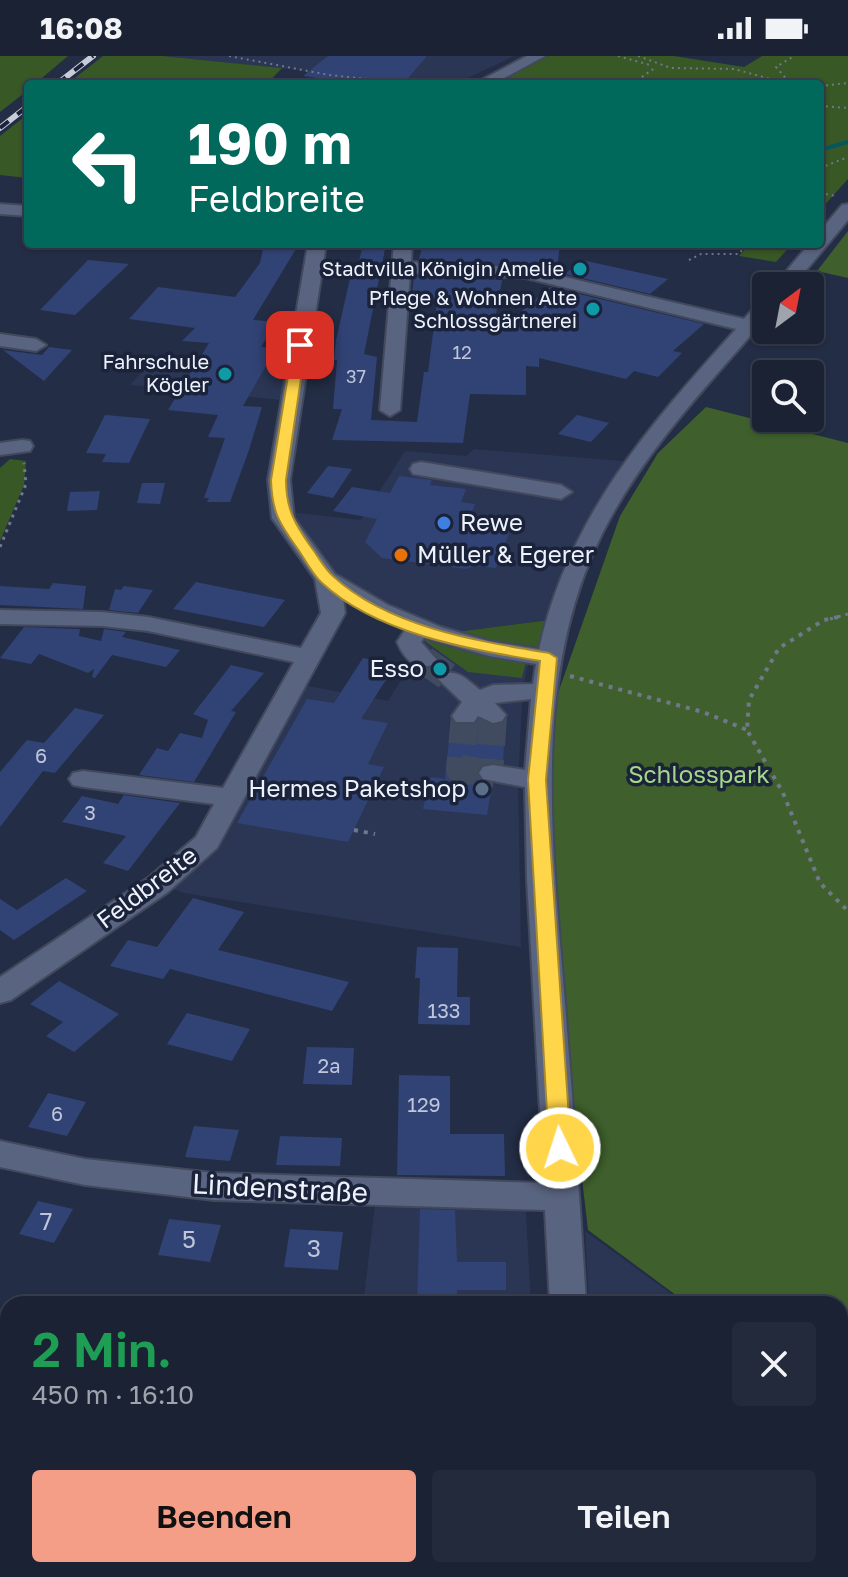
<!DOCTYPE html>
<html lang="de">
<head>
<meta charset="utf-8">
<style>
	:root { --surface:#1a2234; --page:#232a3c; --text:#f1f3f6; --muted:#9fa4ac; --line:#383f4f; --accent:#f49e88 }
	body { margin:0; font-family:"Golos Text",sans-serif; background:var(--page); color:var(--text); height:100vh; display:flex; flex-direction:column; font-size:30px; white-space:nowrap }
	* { box-sizing:border-box; margin:0 }
	p { font-size:26px; color:var(--muted) }
	.icon { flex:none; width:44px; height:44px; fill:none; stroke:currentColor; stroke-width:2; stroke-linecap:round; stroke-linejoin:round }
	.map { position:relative; flex:1; overflow:hidden }
	.side { position:absolute; left:0px; top:1240px; width:848px; height:282px; display:flex; flex-direction:column; background:var(--surface); border-radius:24px 24px 0 0; box-shadow:0 2px 6px #0004,0 0 0 2px var(--line) }
	.side>* { flex:none }
	.banner { position:absolute; left:24px; top:24px; width:800px; height:168px; border-radius:8px; box-shadow:0 2px 6px #0004,0 0 0 2px var(--line); background:#00695c; color:#fff; overflow:hidden }
	.needle { width:52px; rotate:32deg }
	.tools { position:absolute; left:752px; top:216px; display:grid; gap:16px }
	.tools a { display:grid; place-items:center; width:72px; height:72px; border-radius:8px; background:var(--surface); box-shadow:0 2px 6px #0004,0 0 0 2px var(--line); font-size:40px }
	.pin { position:absolute; display:grid; place-items:center; width:68px; height:68px; color:#fff; margin:-34px; border-radius:16px; box-shadow:0 4px 12px #0006 }
	.me { position:absolute; width:88px; margin:-44px; rotate:356deg; stroke-linejoin:round; filter:drop-shadow(0 0 6px #0008) }
	.turn { display:flex; align-items:center; gap:28px; height:168px; padding:0 32px; font-size:36px }
	.turn .icon { width:104px; height:104px; stroke-width:2.5 }
	.turn b { display:block; font-size:56px; line-height:68px }
	.round { display:grid; place-items:center; flex:none; width:84px; height:84px; border-radius:8px; background:var(--page) }
	.summary { display:flex; align-items:center; justify-content:space-between; height:136px; padding:0 32px }
	h1 { font-size:48px; font-weight:600; line-height:60px; color:#1e9e55 }
	.cta { display:flex; gap:16px; margin-top:auto; padding:16px 32px }
	.cta a { flex:1; height:92px; border-radius:8px; background:var(--accent); color:#111; font-size:32px; font-weight:600; line-height:92px; text-align:center }
	.cta a+a { background:var(--page); color:var(--text) }
	.status { display:flex; justify-content:space-between; align-items:center; height:56px; padding:0 40px; background:var(--surface); direction:ltr }
	.status svg { height:22px; fill:currentColor }
	.map>svg:first-child { display:block }
</style>
</head>
<body>
<div class="status"><b>16:08</b><svg viewBox="0 0 49 12"><path d="M0 12V9h3v3zM5 12V6h3v6zM10 12V3h3v9zM15 12V0h3v12zM26 1h20v11H26zM47 4h2v5h-2z"/></svg></div>
<div class="map">
<svg width="848" height="1521" viewBox="0 0 848 1521">
	<rect width="100%" height="100%" fill="#232d45"/>
	<path fill="#2a3654" d="M164,0H514L455,28H427Z
		M156,299L296,312L291,345L130,329Z
		M474,393L634,406L558,563L456,576L418,573L327,523L281,455L361,464L405,395L466,400Z
		M414,576L530,601L523,631L518,724L521,891L184,837L165,830L297,628L388,645L414,603Z
		M525,1140L531,1248H363L376,1142Z
		M585,1175L685,1248H589Z
		M840,1362L848,1368V1521H603V1514H840Z
		M8,1368V1514H152L153,1521H0V1374Z
		M547,1514V1521H374L330,1515Z"/>
	<path fill="#385825" d="M0,0H68L35,28H28V34L0,56Z
		M103,0H163L282,12L267,28H67Z
		M548,0H674L744,11L762,0H848V123L820,154V28H490Z
		M28,58V122L0,119V80Z
		M750,188H792L776,206L739,200Z
		M10,403L26,405L24,429L0,485V412Z
		M558,563L549,602L456,576Z
		M421,577L527,602L522,622L468,616L419,581Z"/>
	<path fill="#3f602c" d="M848,175V222L817,215Z
		M706,351L848,387V1366L840,1360V1248H688L588,1174L566,986L549,725L558,637L620,460L658,397Z"/>
	<g fill="none" stroke-linecap="round" stroke-linejoin="round">
		<path stroke="#05575f" stroke-width="4" d="M820,94L848,86"/>
	</g>
	<path fill="#314375" d="M328,0H427L403,28H310L317,22L303,20Z
		M264,188H299L253,264L277,266L261,291L276,292L243,350L262,351L249,394L230,446H207L209,442H204L225,382L208,381L218,359L168,354L209,287L182,285L195,272L129,263L158,231L235,241L260,207Z
		M363,188H386L364,298L377,301L371,364L417,366L424,316H428L437,246L411,245L414,220L502,224L492,280L550,231L704,268L673,295L682,297L658,321L634,315L626,323L539,302V311L526,310V339L470,338L463,387L332,384L342,353H333L337,304H334L336,284L351,218H356Z
		M423,188H459V191L502,194V188H560L557,213L419,203Z
		M88,204L129,208L75,259L40,254Z
		M582,204L668,223L650,238L565,218Z
		M49,291L72,294L44,325L3,294L42,299Z
		M105,359L150,363L129,407L102,406L106,398L86,397Z
		M577,359L609,367L591,386L558,378Z
		M328,410L352,413L333,442L307,437Z
		M399,420L432,424L430,429L466,433L461,446L475,448L471,458L514,464L496,512L474,510L466,513L382,502L365,486L377,463L333,455L352,431L390,437Z
		M142,427H165L160,448L137,447Z
		M100,435L97,454L67,455L70,436Z
		M196,526L285,544L264,571L173,553Z
		M53,527L86,530L83,553L0,549V530L49,533Z
		M124,530L153,534L138,557L109,554L115,533L121,534Z
		M24,571L80,573L79,580L101,585L104,573L126,576L122,581L180,594L166,611L112,599L95,622L92,621L94,613L88,617L39,598L31,608L0,602Z
		M363,602L396,608L361,663L388,667L368,708L384,711L348,786L237,767L307,643L334,647Z
		M231,609L264,617L231,655L236,656L194,726L139,719L157,692L168,695L180,677L202,682L208,664L193,658Z
		M75,652L104,659L55,717L43,715L0,771V716L27,684L44,687Z
		M451,664L456,669H474L479,664L494,670L505,666L503,708H482L476,715L480,725L492,728L487,759L423,753L431,721L445,723Z
		M124,739L180,747L128,815L103,807L126,780L62,766L82,740L118,748Z
		M66,822L87,835L14,884L0,874V843L17,854Z
		M193,842L244,856L218,894L349,926L332,955L170,913L163,923L110,910L128,884L157,891Z
		M417,891L458,892L457,941H470V969L418,968L420,922H415Z
		M59,925L119,958L74,996L46,980L63,966L30,948Z
		M187,957L250,973L232,1005L167,988Z
		M307,991L354,992L352,1029L303,1028Z
		M399,1019L450,1020V1078H504L505,1120L397,1119Z
		M48,1037L86,1046L67,1080L28,1071Z
		M194,1070L239,1074L230,1105L185,1101Z
		M280,1080L342,1082L340,1110L276,1109Z
		M38,1145L73,1153L54,1187L19,1178Z
		M420,1153L455,1154L457,1206H506V1234H457V1248H417Z
		M169,1163L221,1169L210,1206L158,1199Z
		M290,1173L343,1176L338,1214L284,1211Z"/>
	<g fill="none" stroke-linecap="round" stroke-linejoin="round">
		<path stroke="#414b60" stroke-width="28" stroke-dasharray="28 14" stroke-linecap="butt" d="M424,604L451,623
			M465,660L460,713L489,717
			M493,661L489,717H493"/>
		<defs>
			<path id="minor" d="M527,0H545L493,28H474Z
				M0,148L28,150V160L0,158Z
				M848,148V164L793,230H774L809,188H820V175L842,149Z
				M308,188H326L290,424L294,462L335,518L388,549L441,571L489,585L539,593C569,460 648,371 736,273L526,222L410,217L400,354L390,360L380,354L394,188H412L411,206L526,212L744,263L759,246L766,244V262C707,330 643,396 602,478C530,621 553,792 565,947C573,1048 580,1147 586,1248H550L545,1154L214,1144L85,1129L0,1111V1085L85,1103L214,1117L544,1127L527,823L525,731L483,723L479,717L483,711L493,709L525,714L531,643L495,647L506,659L502,665L493,667L478,660L474,666H456L452,660L462,646L438,623L442,618C459,613 467,624 480,634L493,629L533,628L536,608L489,600L424,582L421,586L437,604L433,609C414,614 404,602 397,586L405,574L343,543L345,557L217,792L168,836L11,944L0,947V921L148,822L196,781L214,748L83,731L73,729L69,723L73,717L83,715L223,732L294,606L148,575L102,570L0,568V554L102,556L148,561L301,592L321,557L315,523L272,462L268,424Z
				M0,278L36,283L46,289L36,295L0,290Z
				M22,384L30,385L33,390L30,395L0,399V387Z
				M421,406L561,429L572,436L561,443L413,418L410,413L413,408Z
				M0,1430L8,1433V1514H31V1521H0Z
				M562,1514H604V1521H562Z"/>
		</defs>
		<use href="#minor" stroke="#42495c" stroke-width="4"/>
		<path stroke="#70788b" stroke-width="2" stroke-dasharray="2 4" stroke-linecap="butt" d="M229,0L329,19L415,28
			M618,0L650,9
			M638,0L671,12L734,13L789,28
			M789,26L776,11L794,0
			M632,28L656,11
			M820,30L848,27
			M820,50L848,52
			M820,112L848,101
			M820,137L836,140
			M689,204L701,198H739L747,188"/>
		<path stroke="#70788b" stroke-width="3" stroke-dasharray="3 5" stroke-linecap="butt" d="M0,491L26,428L24,407
			M830,563L848,558"/>
		<path stroke="#70788b" stroke-width="4" stroke-dasharray="4 6" stroke-linecap="butt" d="M838,561L824,564L779,592L749,644L747,674L783,737L820,827L848,855
			M570,620L703,656L747,674
			M354,774L375,778"/>
		<use href="#minor" fill="#596480" fill-rule="evenodd"/>
		<defs>
			<path id="rail" d="M57,28L93,0
				M0,72L28,50"/>
		</defs>
		<use href="#rail" stroke="#c7ccd8" stroke-width="6"/>
		<use href="#rail" stroke="#1a233a" stroke-width="4" stroke-dasharray="11" stroke-linecap="butt"/>
	</g>
	<path fill="#ffd54a" stroke="#a68a30" stroke-width="2" d="M300,285L306,289L286,424C286,453 295,468 311,491C318,500 324,512 333,520C388,571 478,585 549,597L557,602L546,724L571,1092L568,1098L560,1100L552,1098L549,1092L528,724L540,605C469,593 377,578 322,527C312,518 305,503 297,492C279,467 272,456 271,424L293,289Z"/>
	<g fill="#0f9aa8" stroke="#1a233a" stroke-width="3">
		<circle cx="580" cy="213" r="8"/>
		<circle cx="593" cy="253" r="8"/>
		<circle cx="225" cy="318" r="8"/>
		<circle cx="440" cy="613" r="8"/>
	</g>
	<circle fill="#3f7fe0" stroke="#1a233a" stroke-width="3" cx="444" cy="467" r="8"/>
	<circle fill="#e8710a" stroke="#1a233a" stroke-width="3" cx="401" cy="499" r="8"/>
	<circle fill="#5c6f8a" stroke="#1a233a" stroke-width="3" cx="482" cy="733" r="8"/>
	<g text-anchor="middle" stroke-width="7" stroke-linejoin="round" paint-order="stroke">
		<g font-size="18" fill="#bfc6da">
			<text x="462" y="303">12</text>
			<text x="356" y="327">37</text>
		</g>
		<g font-size="20" fill="#eef2fc" stroke="#1a233a" text-anchor="end">
			<text x="564" y="220">Stadtvilla Königin Amelie</text>
			<text x="577" y="249">Pflege &amp; Wohnen Alte<tspan x="577" dy="23">Schlossgärtnerei</tspan></text>
			<text x="209" y="313">Fahrschule<tspan x="209" dy="23">Kögler</tspan></text>
		</g>
		<g font-size="20" fill="#bfc6da">
			<text x="41" y="707">6</text>
			<text x="90" y="764">3</text>
			<text x="444" y="962">133</text>
			<text x="329" y="1017">2a</text>
			<text x="424" y="1056">129</text>
			<text x="57" y="1065">6</text>
		</g>
		<g font-size="24" fill="#eef2fc" stroke="#1a233a" text-anchor="start">
			<text x="460" y="475">Rewe</text>
			<text x="417" y="507">Müller &amp; Egerer</text>
			<text x="424" y="621" text-anchor="end">Esso</text>
			<text x="466" y="741" text-anchor="end">Hermes Paketshop</text>
		</g>
		<g font-size="24" fill="#a5d789" stroke="#1a233a">
			<text x="699" y="727">Schlosspark</text>
		</g>
		<g font-size="24" fill="#eef2fc" stroke="#1a233a">
			<text transform="translate(147 832) rotate(-37)" y="8">Feldbreite</text>
		</g>
		<g font-size="24" fill="#bfc6da">
			<text x="46" y="1174">7</text>
			<text x="189" y="1192">5</text>
			<text x="314" y="1201">3</text>
		</g>
		<g font-size="28" fill="#eef2fc" stroke="#1a233a">
			<text transform="translate(280 1132) rotate(3)" y="10">Lindenstraße</text>
		</g>
	</g>
</svg>
<div class="tools">
<a><svg class="needle" viewBox="-14 -14 28 28"><path d="M0-13l5 13h-10z" fill="#e53935"/><path d="M0 13l5-13h-10z" fill="#9fa4ac"/></svg></a>
<a><svg class="icon" aria-label="search" viewBox="0 0 24 24"><circle cx="10" cy="10" r="6"/><path d="M15 15l6 6"/></svg></a>
</div>
<div class="pin" style="left:300px;top:289px;background:#d93025"><svg class="icon" aria-label="arrive" viewBox="0 0 24 24"><path d="M6 21V4h12l-3 4 3 4H6"/></svg></div>
<svg class="me" style="left:560px;top:1092px" viewBox="-20 -20 40 40"><circle r="17" fill="#ffd54a" stroke="#fff" stroke-width="3"/><path d="M0-11L8 9 0 5-8 9z" fill="#fff"/></svg>
<div class="banner">
<div class="turn"><svg class="icon" aria-label="left" viewBox="0 0 24 24"><path d="M17 20v-9H6M10 6l-5 5 5 5"/></svg><div><b>190 m</b>Feldbreite</div></div>
</div>
<section class="side">
<div class="summary"><div><h1>2 Min.</h1><p>450 m · 16:10</p></div><a class="round"><svg class="icon" aria-label="close" viewBox="0 0 24 24"><path d="M6 6l12 12M18 6L6 18"/></svg></a></div>
<div class="cta"><a>Beenden</a><a>Teilen</a></div>
</section>
</div>
</body>
</html>
